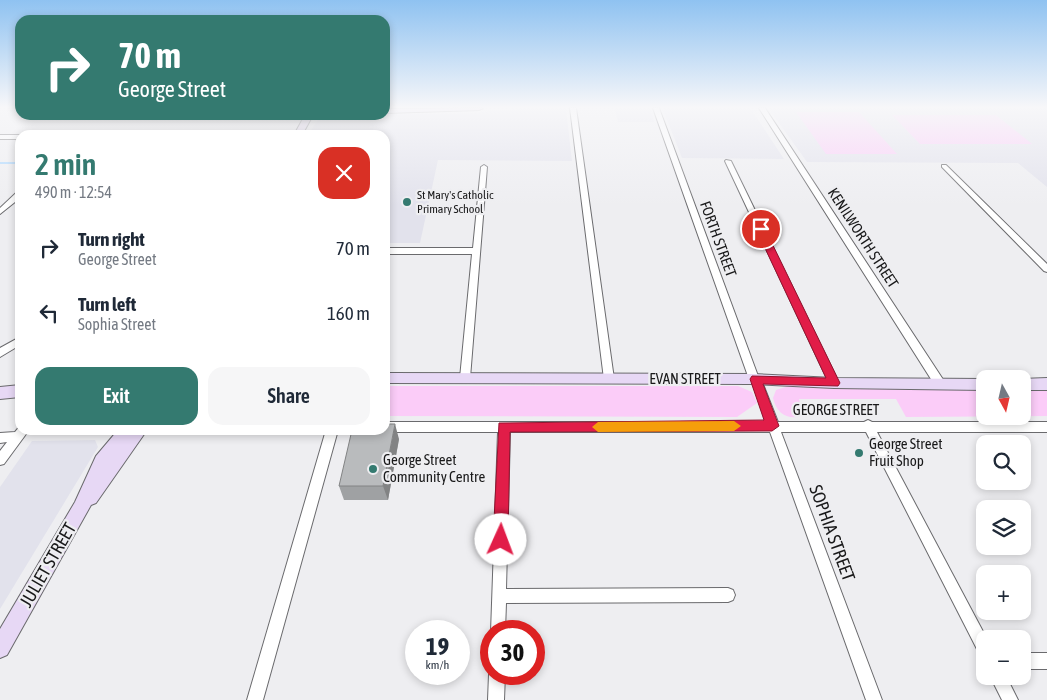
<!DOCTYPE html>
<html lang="en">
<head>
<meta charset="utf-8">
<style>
	:root { --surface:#fff; --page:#f6f6f7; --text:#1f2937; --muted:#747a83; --accent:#347a70 }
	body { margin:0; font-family:"Asap Condensed",sans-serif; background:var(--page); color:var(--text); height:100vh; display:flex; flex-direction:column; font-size:19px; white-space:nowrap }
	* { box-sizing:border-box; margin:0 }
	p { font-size:16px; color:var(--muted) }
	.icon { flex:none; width:28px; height:28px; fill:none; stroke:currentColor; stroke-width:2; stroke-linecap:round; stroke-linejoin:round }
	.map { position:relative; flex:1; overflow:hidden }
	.sheet { position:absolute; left:15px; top:130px; width:375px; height:305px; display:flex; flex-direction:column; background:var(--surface); border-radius:15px; box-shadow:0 2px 8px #0003 }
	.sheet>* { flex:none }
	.top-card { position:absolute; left:15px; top:15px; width:375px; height:105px; border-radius:15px; box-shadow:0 2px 8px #0003; background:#347a70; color:#fff; overflow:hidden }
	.needle { width:32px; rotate:172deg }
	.fabs { position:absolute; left:976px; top:370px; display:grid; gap:10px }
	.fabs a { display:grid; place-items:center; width:55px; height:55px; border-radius:10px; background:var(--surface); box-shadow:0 2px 8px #0003; font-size:25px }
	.speed { position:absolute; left:405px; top:620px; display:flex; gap:10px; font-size:25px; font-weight:700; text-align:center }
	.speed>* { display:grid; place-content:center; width:65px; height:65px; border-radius:50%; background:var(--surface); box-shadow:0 2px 8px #0003; line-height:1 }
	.speed small { font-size:12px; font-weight:400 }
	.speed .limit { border:8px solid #d22; background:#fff; color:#111 }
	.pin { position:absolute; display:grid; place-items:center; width:42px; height:42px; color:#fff; margin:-21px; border:2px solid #fff; border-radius:50%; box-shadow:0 1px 5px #0007 }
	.me { position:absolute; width:55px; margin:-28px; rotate:2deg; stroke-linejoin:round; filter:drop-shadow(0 0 4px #0008) }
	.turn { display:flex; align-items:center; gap:18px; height:105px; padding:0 20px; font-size:22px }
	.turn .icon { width:65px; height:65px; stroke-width:2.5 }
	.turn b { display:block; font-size:35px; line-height:42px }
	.round { display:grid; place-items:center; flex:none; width:52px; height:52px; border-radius:15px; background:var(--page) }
	.head { display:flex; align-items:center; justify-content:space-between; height:85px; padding:0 20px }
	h1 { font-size:30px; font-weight:600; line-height:38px; color:var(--accent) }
	.cta { display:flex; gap:10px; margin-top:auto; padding:10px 20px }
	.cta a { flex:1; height:58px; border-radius:15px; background:var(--accent); color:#fff; font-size:20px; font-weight:600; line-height:58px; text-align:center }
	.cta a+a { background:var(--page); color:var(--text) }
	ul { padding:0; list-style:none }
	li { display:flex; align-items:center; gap:15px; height:65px; padding:0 20px }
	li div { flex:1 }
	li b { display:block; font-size:19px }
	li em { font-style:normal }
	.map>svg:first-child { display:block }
</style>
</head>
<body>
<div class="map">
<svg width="1047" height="700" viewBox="0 0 1047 700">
	<rect width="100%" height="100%" fill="#eeeef1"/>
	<path fill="#e2e2ec" d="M520,109H566L572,161L438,160L420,243H385V135H308L321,115L458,114Z
		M615,109H650L654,122H618Z
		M663,109H751L784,159L682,158Z
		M769,109H1047V187L1018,163L807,162Z
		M95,440L98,447L0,609V487L32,441Z"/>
	<path fill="#fbccf8" d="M796,112H859L897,154H826Z
		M892,115H996L1032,144H920Z
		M385,386H738L752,392L757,403L737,417L385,416Z
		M789,386L985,390V416H1022L1023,390L1047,391V416L906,417L896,399H799L803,416C787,420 777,414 773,398L776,390Z"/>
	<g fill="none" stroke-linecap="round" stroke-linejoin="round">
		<path stroke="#a9d6fe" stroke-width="2" d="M0,163H20"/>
		<defs>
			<path id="street" d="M570,108H576L614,379L613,382H605L604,379Z
				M653,108H659L758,376L761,379L778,422H864L868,420L872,422H1047V432H877L987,639H985V657L980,655L866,432H781L882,700H866L770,432H510L506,589L728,588L733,590L735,595L733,600L728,602L506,603L505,631L491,632L498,432H385L381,430H385V422H766L752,382L749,379Z
				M759,108H765L944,381L945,384L944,387H936Z
				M0,135H20V139H0Z
				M726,160L731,161L839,383L838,386H830L829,383L725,161Z
				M484,165L487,167L470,378L469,381H461L460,378L472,254H385V248H473L481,167Z
				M942,165H946L1047,264V272L1044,271L942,167Z
				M17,192H20V198L0,214V208Z
				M20,337V345L0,357V348Z
				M20,426V430H29L4,464L0,465V451L7,442L0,443V433L15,432Z
				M326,430H338L263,700H247Z
				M1022,653H1047V669H1022Z
				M491,669V674H505L504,700H488L489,674Z
				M990,676H1006L1018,700H1002Z"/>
			<path id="secondary" d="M483,108L479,110L385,113V109Z
				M305,115H313L302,135H294Z
				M385,373L754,374L834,378L986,379L985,390L834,388L754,384L385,383Z
				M1047,378V390H1022L1021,379Z
				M20,385V397L0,399V387Z
				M118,430H147L96,503L91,505L7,655L0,658V629L75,502L96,456Z"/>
		</defs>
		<use href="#street" stroke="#6a6a6d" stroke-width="2"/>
		<use href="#secondary" stroke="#6a6a6d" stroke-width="2"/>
		<use href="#street" fill="#fff" fill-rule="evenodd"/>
		<use href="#secondary" fill="#e7d8f5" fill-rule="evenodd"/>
	</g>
	<path fill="#9fa1a3" d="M399,439L388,500H344L339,486Z"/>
	<path fill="#828384" d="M395,424L399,439L388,500L383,486Z"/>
	<path fill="#b9bbbd" stroke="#828384" d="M385,424H395L383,486H339L352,430H385Z"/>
	<linearGradient id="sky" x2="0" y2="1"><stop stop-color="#8fc2f1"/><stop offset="0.52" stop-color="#f7f7f9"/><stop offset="1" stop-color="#f7f7f9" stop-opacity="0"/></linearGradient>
	<rect width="1047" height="206" fill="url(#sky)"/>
	<path fill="#e11d48" stroke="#92132f" d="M757,227L765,229L840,383L838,386L763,384L779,426L772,431L510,432L508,540L506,545L501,547L495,545L493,540L499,423L764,420L750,379L752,376L826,378L756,229Z"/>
	<path fill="#f59e0b" d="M734,421L741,426L734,431L598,432L592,427L598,422Z"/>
	<g fill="#347a70" stroke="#eeeef1" stroke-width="2">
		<circle cx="407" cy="202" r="5"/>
		<circle cx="859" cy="453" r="5"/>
		<circle cx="373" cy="469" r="5"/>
	</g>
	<g text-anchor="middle" stroke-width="4.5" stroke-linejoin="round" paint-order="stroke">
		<g font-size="12" fill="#19191a" stroke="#eeeef1" text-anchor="start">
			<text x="417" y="199">St Mary's Catholic<tspan x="417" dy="14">Primary School</tspan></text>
		</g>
		<g font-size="15" fill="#19191a" stroke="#eeeef1">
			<text transform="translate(863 238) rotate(57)" y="5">KENILWORTH STREET</text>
			<text transform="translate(718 239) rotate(70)" y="5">FORTH STREET</text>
			<text x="685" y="384">EVAN STREET</text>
			<text x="836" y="415">GEORGE STREET</text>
		</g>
		<g font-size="15" fill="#19191a" stroke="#eeeef1" text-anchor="start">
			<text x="869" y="449">George Street<tspan x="869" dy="17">Fruit Shop</tspan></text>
			<text x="383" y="465">George Street<tspan x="383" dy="17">Community Centre</tspan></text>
		</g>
		<g font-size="18" fill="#19191a" stroke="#eeeef1">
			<text transform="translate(832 533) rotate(70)" y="6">SOPHIA STREET</text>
			<text transform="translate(48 565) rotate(-60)" y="6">JULIET STREET</text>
		</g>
	</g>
</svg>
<div class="fabs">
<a><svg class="needle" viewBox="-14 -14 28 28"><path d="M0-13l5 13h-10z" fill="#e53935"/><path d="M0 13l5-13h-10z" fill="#747a83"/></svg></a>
<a><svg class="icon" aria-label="search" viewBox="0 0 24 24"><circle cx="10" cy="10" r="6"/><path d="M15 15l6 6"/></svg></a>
<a><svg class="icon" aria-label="layers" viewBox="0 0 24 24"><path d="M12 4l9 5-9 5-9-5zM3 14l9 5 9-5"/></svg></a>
<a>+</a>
<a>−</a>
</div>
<div class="speed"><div>19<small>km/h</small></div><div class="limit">30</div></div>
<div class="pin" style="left:761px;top:229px;background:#d93025"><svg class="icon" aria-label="arrive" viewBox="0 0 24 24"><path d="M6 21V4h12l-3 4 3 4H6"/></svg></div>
<svg class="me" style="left:501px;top:540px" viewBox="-20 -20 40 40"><circle r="19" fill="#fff"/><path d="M0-13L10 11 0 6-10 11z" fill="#e11d48"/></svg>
<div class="top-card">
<div class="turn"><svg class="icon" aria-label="right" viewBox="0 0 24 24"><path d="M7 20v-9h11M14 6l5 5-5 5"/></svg><div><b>70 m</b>George Street</div></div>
</div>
<section class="sheet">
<div class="head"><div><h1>2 min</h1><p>490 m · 12:54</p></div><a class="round" style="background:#d93025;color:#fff"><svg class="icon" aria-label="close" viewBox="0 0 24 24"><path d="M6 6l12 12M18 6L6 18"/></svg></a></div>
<ul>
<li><svg class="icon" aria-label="right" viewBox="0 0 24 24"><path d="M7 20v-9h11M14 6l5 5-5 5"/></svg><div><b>Turn right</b><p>George Street</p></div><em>70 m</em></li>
<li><svg class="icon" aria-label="left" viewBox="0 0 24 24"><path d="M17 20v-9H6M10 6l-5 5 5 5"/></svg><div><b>Turn left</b><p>Sophia Street</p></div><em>160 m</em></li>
</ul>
<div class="cta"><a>Exit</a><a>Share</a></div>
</section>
</div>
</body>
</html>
